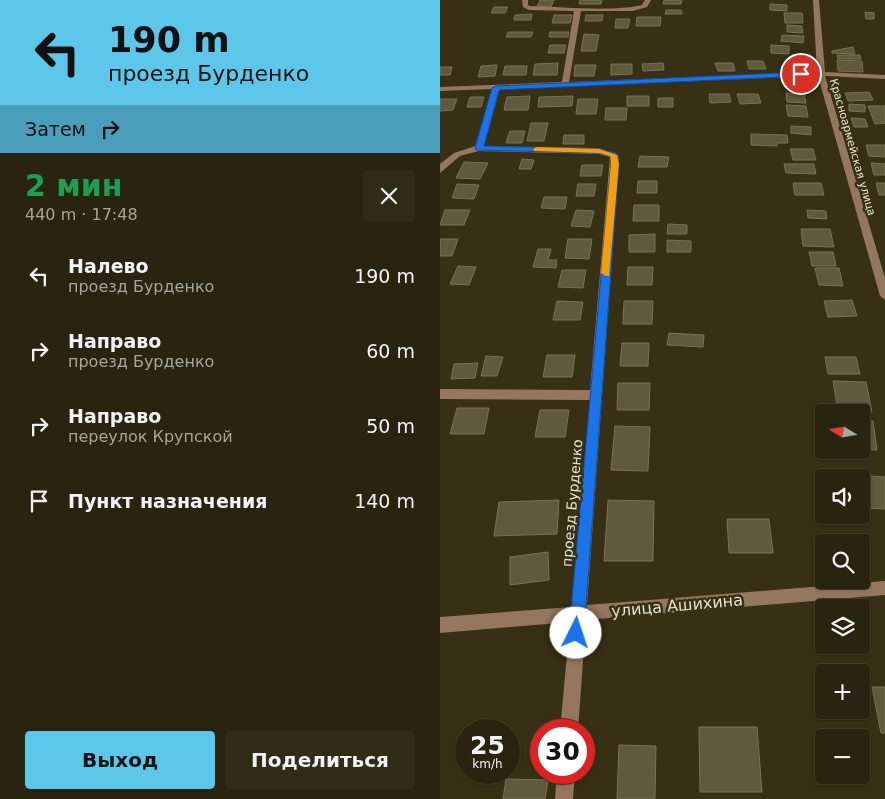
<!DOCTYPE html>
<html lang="ru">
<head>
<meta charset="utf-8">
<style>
	:root { --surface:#29240f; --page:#312c18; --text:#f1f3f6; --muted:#a5a49e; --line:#45412f; --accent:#5cc7e8 }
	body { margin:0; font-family:"DejaVu Sans",sans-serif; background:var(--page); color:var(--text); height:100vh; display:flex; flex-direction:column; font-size:19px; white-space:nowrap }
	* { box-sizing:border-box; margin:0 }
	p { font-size:16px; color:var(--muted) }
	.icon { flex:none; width:28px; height:28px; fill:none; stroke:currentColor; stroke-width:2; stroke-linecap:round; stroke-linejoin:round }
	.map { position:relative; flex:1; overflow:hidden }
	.drawer { display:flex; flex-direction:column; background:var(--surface); width:440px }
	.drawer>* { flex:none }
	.top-card { background:#5cc7e8; color:#111; overflow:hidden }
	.needle { width:32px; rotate:281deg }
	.fabs { position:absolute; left:375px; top:404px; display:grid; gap:10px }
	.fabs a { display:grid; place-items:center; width:55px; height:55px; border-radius:5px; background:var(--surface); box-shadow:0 1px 4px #0004,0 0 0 1px var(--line); font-size:25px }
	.speed { position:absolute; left:15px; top:719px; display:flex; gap:10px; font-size:25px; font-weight:700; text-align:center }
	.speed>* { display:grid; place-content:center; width:65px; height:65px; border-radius:50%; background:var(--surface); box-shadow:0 1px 4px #0004,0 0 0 1px var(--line); line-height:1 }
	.speed small { font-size:12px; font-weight:400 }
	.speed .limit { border:8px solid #d22; background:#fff; color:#111 }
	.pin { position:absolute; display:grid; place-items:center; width:42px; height:42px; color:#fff; margin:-21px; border:2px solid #fff; border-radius:50%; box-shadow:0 1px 5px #0007 }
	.me { position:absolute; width:55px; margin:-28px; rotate:4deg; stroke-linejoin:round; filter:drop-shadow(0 0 4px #0008) }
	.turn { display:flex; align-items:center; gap:18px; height:105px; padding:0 25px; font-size:22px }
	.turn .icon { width:65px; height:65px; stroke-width:2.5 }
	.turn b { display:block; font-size:35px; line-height:42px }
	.then { display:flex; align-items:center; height:48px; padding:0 25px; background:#0003; gap:10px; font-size:19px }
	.round { display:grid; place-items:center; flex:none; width:52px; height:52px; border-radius:5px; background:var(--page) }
	.head { display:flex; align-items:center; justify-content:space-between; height:85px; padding:0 25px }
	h1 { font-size:30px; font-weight:600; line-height:38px; color:#1e9e55 }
	.cta { display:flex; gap:10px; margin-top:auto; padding:10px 25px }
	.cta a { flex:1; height:58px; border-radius:5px; background:var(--accent); color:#111; font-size:20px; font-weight:600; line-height:58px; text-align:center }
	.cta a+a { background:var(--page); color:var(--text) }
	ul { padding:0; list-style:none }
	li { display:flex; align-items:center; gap:15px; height:75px; padding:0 25px }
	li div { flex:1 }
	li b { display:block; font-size:19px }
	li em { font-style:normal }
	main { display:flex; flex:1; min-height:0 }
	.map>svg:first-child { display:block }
</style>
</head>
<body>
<main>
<section class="drawer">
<div class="top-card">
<div class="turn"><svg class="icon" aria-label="left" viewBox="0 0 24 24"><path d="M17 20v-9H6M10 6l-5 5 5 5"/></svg><div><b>190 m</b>проезд Бурденко</div></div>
<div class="then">Затем<svg class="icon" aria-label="right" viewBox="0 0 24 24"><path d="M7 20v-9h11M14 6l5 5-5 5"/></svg></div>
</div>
<div class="head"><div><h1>2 мин</h1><p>440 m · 17:48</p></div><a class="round"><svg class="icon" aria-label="close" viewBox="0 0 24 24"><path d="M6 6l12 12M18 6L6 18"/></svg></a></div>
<ul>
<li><svg class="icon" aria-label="left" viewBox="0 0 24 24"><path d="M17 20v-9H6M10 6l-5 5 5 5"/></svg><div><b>Налево</b><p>проезд Бурденко</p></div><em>190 m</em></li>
<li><svg class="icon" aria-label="right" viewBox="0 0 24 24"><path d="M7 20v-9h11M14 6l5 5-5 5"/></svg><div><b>Направо</b><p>проезд Бурденко</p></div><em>60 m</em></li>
<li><svg class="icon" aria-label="right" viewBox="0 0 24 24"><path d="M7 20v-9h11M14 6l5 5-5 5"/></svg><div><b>Направо</b><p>переулок Крупской</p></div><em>50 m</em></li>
<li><svg class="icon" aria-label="arrive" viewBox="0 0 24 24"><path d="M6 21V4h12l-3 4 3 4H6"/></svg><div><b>Пункт назначения</b></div><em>140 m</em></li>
</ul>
<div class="cta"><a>Выход</a><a>Поделиться</a></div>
</section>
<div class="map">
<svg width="445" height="799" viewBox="0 0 445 799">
	<rect width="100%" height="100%" fill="#373014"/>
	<path fill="#61593d" stroke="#7a7254" d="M100,0H114L111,7L97,6Z
		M140,0H162L161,4H139Z
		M224,0H242L241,4H223Z
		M330,4L347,5V11L330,10Z
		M54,7H68L65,13H51Z
		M226,10H241L242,14H225Z
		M425,12L434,13V19H426Z
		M344,13H362L363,23H345Z
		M92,14L91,20H74L75,15Z
		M114,15H132L130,23H112Z
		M146,15H163L162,21H145Z
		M197,17H221L220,26H196Z
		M176,19H190L188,28H175Z
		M347,25L362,26L363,33L347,32Z
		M68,32H93L91,37H66Z
		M110,32H129L128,37H109Z
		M144,34L159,35L156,51H141Z
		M342,35L364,36L363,43L341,41Z
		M110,45H126L124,53H108Z
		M331,45L349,46V54L331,53Z
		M413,47L415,54L392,53V51Z
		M397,55H420L421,59H398Z
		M397,60L422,61L423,72L398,71Z
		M307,61H323L326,69H309Z
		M118,63L117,75H93L95,64Z
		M223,63L224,70L203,71L202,64Z
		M275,63H293L295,71H278Z
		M171,64H192V74L171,75Z
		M57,65L55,76L38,77L41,66Z
		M135,65H156L154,76H134Z
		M65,66H87L86,75H63Z
		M0,67H12L10,75H0Z
		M429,92L433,100L408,101L405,93Z
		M346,93H364L366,103L347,102Z
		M269,94H289L291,102L270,103Z
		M297,94H318L321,103L300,104Z
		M90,96L88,110H64L67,97Z
		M133,96L132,106L98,107L99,97Z
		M187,96H209V106H187Z
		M30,97H44L41,107H27Z
		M218,98H233V107H218Z
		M0,99H17L13,110L0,111Z
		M138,99H158L156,114H136Z
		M409,104L425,105V112L409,111Z
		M346,105L366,106L368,117L348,116Z
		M428,106H445V123L435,124Z
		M166,108H187L186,120H165Z
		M411,118L425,119L428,127H414Z
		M91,123H108L104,141H87Z
		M351,126L371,127V135L351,133Z
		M70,131H85L82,143H66Z
		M311,134L347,135L348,143H337V146L311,145Z
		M124,135H144V144H123Z
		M426,145H445V157L429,156Z
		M350,149H373L376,160H353Z
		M200,156L229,157L227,167H198Z
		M82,159L94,160L91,169H79Z
		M24,162L48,163L40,179L16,178Z
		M431,163L445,164V175H434Z
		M344,164H374L376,174L346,173Z
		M142,165H163L161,176H140Z
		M198,181H217V193H197Z
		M353,183H381L384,195H355Z
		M436,183H445V195H439Z
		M17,184L39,185L34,199L12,198Z
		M138,184H156L154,196H136Z
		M104,197H127L125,209L101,208Z
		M194,205H219V221H193Z
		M5,210H30L24,225H0Z
		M136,210L154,211L150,227L131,226Z
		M367,210L386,211L387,219L368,218Z
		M228,224L247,225V234H227Z
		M361,229H390L394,247L363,246Z
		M215,234V252H189V235Z
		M0,239H18L12,256H0Z
		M128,239H152L149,259L125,258Z
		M227,240L251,241V252H227Z
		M98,249H111L108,260H117L116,268L93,267Z
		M369,252H393L396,266H372Z
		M18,266L36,267L29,285L10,284Z
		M188,267H213L212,285H187Z
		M375,268H399L403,286L379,285Z
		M122,270H146L143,288L118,287Z
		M412,300L417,316L388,317L384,301Z
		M117,301L143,302L140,320H113Z
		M184,301H213L212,324H183Z
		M229,333L264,335L263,347L227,345Z
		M182,343H209L208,366H180Z
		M107,355H135L132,377H103Z
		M46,356L63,357L57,376H41Z
		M385,357H416L420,374H388Z
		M38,363L35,378L11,379L14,364Z
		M393,381L426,382L432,412L398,411Z
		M178,383H210L209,410H177Z
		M17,408H49L44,434H10Z
		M100,410H129L125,437H95Z
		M421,421H433L437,450L421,449Z
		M175,426L210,427L208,471L171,470Z
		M416,475L445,477V509L421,508V478H416Z
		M119,500L117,534L54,536L59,502Z
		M168,500L214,501L213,561H164Z
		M287,519H329L333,553H289Z
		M108,552L109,580L70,585V557Z
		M432,687H445V733H441Z
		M259,727H317L322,792H260Z
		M179,745L216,746L215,799H177Z
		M66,779L108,780L105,799H63Z"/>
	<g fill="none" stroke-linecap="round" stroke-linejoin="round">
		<path fill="#95775f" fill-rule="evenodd" d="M82,0H88V5L90,6C122,7 173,12 202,5L205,0H211L207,7L193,11H141L129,82L377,72L373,0H379L385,72L445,75V79L385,76L445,278V300L440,296L378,76L60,89L44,146L159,148L178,155L179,164L147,605L445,581V595L146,620L138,730H120L130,622L0,633V617L131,607L150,400L0,399V389L150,390L170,157L159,154L39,151L20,156L0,173V164L14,153L35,146L52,89L0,91V87L122,82L134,11L89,10L83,7Z
			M117,772H135L133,799H115Z"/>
	</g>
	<path fill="#1a73e8" stroke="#114b97" d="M361,72L364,73V76L59,90L44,146L159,149L176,153L179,164L144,633L142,638L136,640L131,638L129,633L171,164L170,156L159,153L36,150L35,148L52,88L56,86Z"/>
	<path fill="#f59e0b" d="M97,147L159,149L177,155L179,164L169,276H166L161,273L171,164L170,156L159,153L94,151V148Z"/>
	<g text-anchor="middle" stroke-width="5" stroke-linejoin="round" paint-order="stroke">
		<g font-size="11" fill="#e6e2d2" stroke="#373014">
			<text transform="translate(413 147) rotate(74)" y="4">Красноармейская улица</text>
		</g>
		<g font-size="14" fill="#e6e2d2" stroke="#373014">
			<text transform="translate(132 503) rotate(-85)" y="5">проезд Бурденко</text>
		</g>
		<g font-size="16" fill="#e6e2d2" stroke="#373014">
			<text transform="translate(237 605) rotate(-5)" y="6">улица Ашихина</text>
		</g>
	</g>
</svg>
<div class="fabs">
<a><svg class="needle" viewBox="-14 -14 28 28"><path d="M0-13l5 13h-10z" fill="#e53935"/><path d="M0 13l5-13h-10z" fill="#a5a49e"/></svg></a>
<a><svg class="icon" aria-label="sound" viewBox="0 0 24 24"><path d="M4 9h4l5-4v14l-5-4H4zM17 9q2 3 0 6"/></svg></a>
<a><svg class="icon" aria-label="search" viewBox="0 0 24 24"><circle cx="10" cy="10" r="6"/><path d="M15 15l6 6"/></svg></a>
<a><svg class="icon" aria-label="layers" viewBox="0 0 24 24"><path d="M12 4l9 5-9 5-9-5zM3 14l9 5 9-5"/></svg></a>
<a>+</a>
<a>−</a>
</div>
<div class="speed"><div>25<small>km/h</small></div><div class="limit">30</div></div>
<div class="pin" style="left:361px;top:74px;background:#d93025"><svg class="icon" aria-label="arrive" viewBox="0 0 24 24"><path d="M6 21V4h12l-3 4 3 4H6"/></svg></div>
<svg class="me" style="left:136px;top:633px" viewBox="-20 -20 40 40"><circle r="19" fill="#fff"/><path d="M0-13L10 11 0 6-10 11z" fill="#1a73e8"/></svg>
</div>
</main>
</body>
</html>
